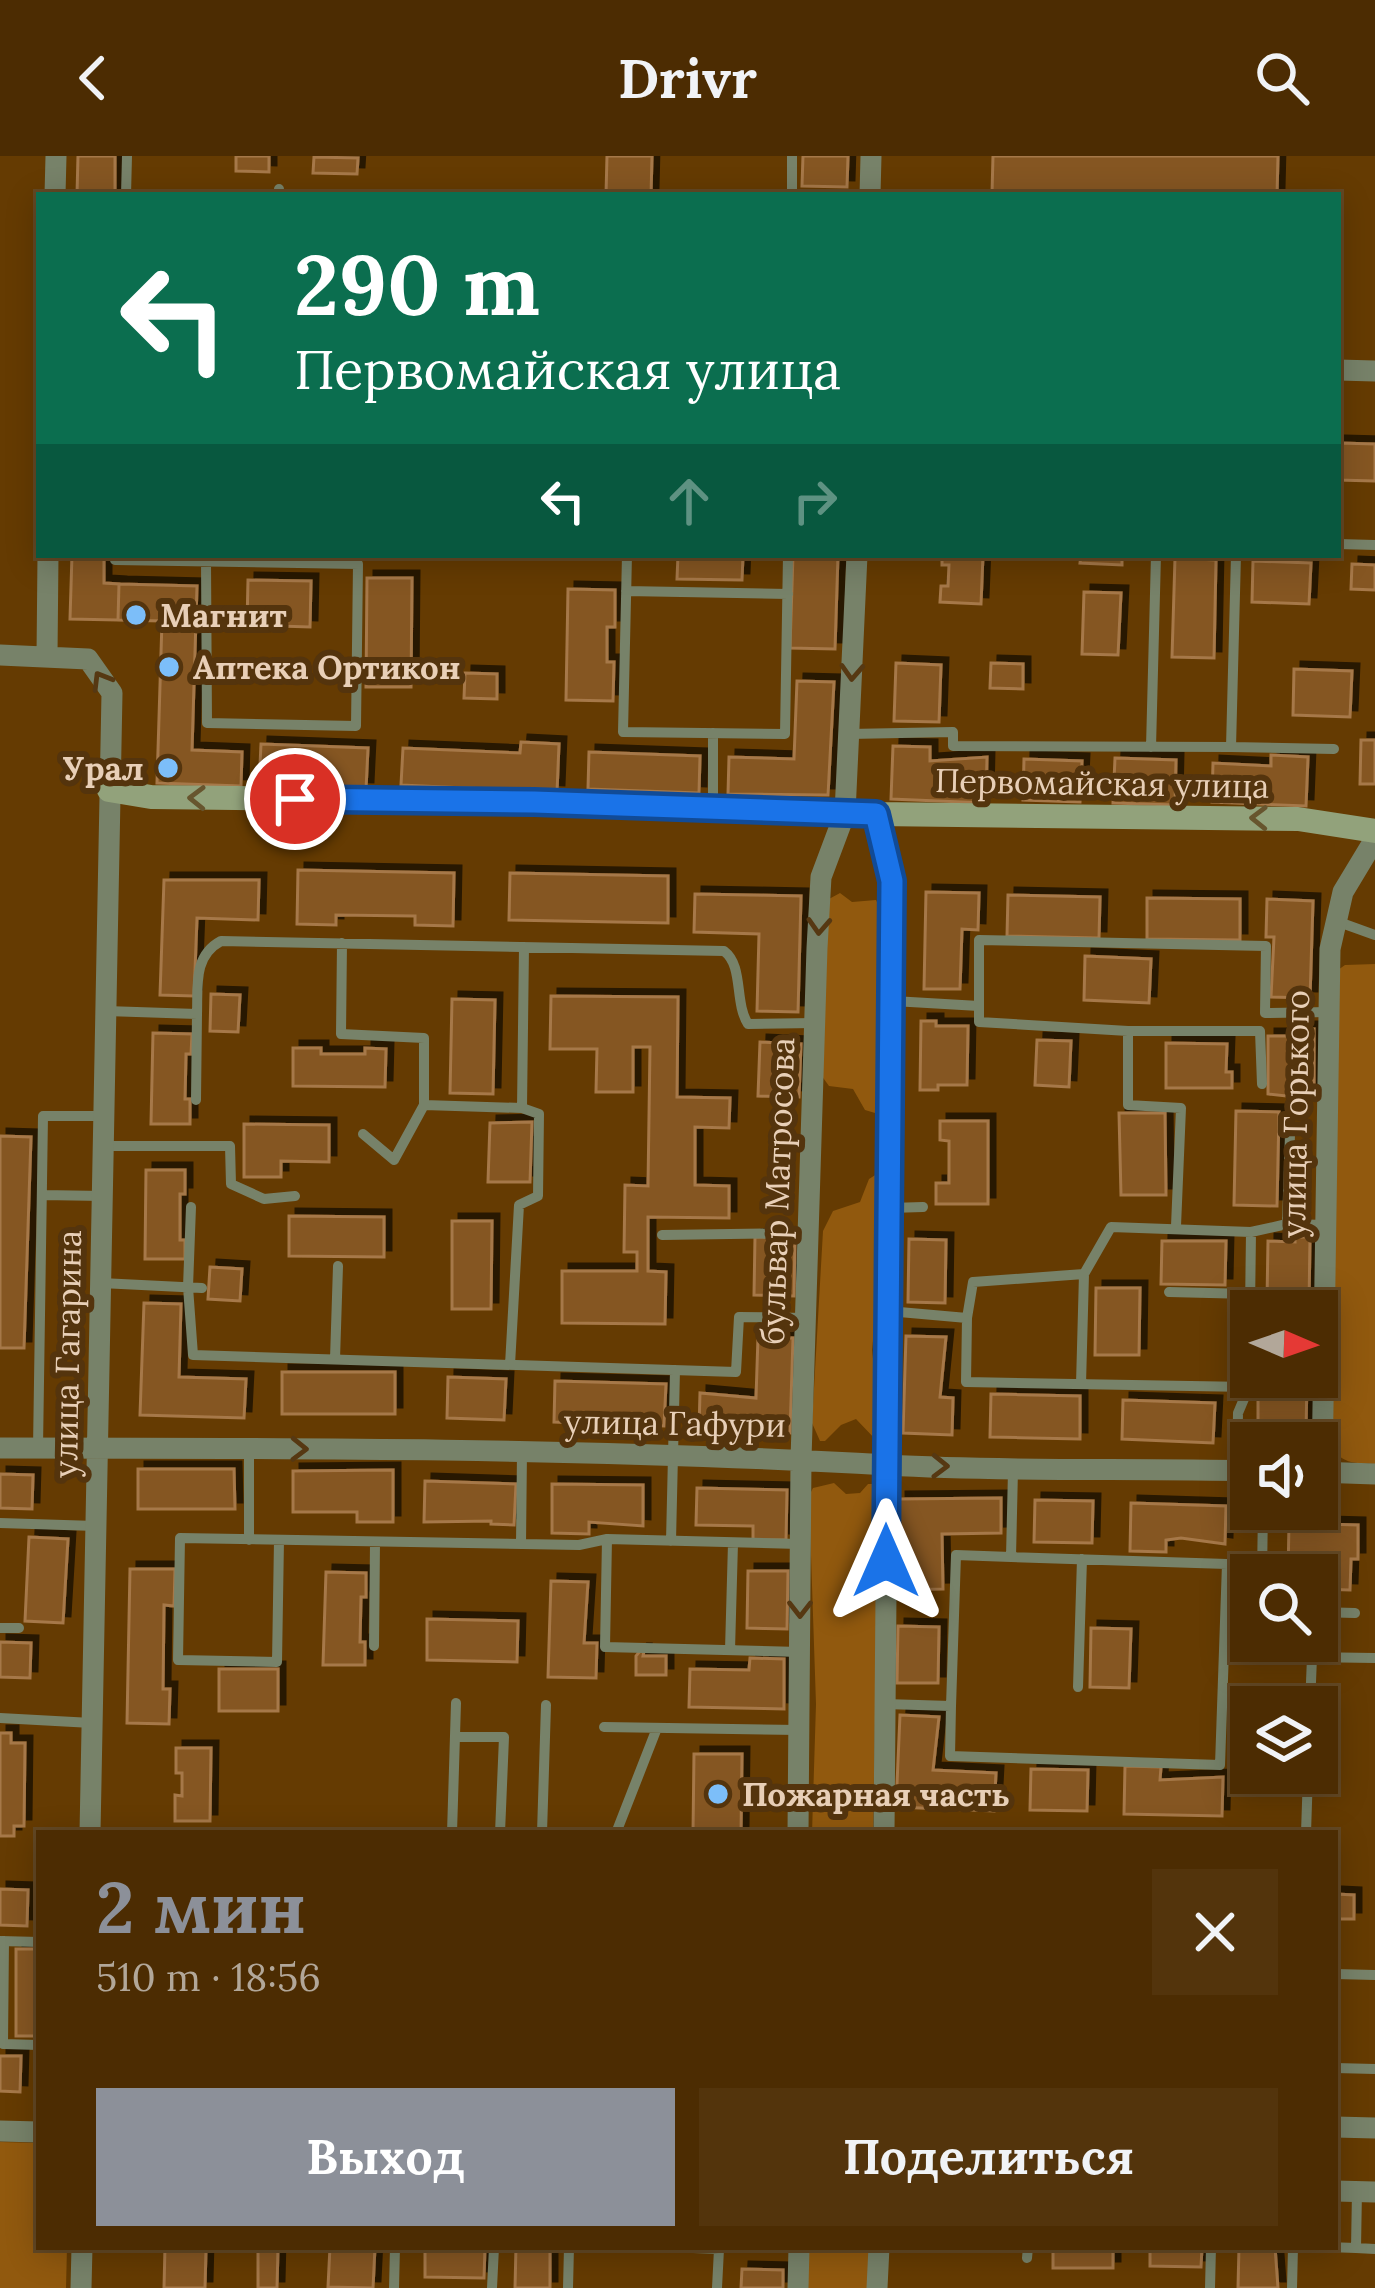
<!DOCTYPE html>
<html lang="ru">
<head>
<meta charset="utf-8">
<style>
	:root { --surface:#4c2c02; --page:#53340c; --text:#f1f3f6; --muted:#b2a799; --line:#634824; --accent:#8c9099 }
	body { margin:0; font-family:Lora,serif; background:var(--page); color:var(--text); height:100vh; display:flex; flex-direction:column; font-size:45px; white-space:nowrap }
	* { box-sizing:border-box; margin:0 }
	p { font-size:39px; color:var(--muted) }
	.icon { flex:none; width:66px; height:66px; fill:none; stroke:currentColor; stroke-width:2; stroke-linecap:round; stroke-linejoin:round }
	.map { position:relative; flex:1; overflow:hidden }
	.panel { position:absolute; left:36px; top:1674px; width:1302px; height:420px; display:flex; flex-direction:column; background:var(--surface); border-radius:0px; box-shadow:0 6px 30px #0003,0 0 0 3px var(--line) }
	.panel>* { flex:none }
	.top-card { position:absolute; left:36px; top:36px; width:1305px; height:366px; border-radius:0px; box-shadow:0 6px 30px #0003,0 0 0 3px var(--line); background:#0b6e4f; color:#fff; overflow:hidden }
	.needle { width:78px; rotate:92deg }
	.controls { position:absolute; left:1230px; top:1134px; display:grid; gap:24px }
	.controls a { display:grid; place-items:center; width:108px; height:108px; border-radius:0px; background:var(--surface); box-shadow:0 6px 30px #0003,0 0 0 3px var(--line); font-size:60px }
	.pin { position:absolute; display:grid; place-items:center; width:102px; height:102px; color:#fff; margin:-51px; border:6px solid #fff; border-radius:50%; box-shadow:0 3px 12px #0007 }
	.me { position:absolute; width:132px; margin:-66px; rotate:0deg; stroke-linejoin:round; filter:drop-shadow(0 0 9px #0008) }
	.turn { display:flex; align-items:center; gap:42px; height:252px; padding:0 60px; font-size:54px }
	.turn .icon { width:156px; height:156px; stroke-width:2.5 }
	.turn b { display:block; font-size:84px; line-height:102px }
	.lanes { display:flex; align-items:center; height:114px; padding:0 60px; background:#0003; justify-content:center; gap:60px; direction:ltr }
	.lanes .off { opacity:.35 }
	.round { display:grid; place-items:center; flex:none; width:126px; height:126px; border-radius:0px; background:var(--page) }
	.summary { display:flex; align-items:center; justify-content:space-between; height:204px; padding:0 60px }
	h1 { font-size:72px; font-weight:700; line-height:90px; color:var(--accent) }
	.cta { display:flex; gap:24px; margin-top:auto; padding:24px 60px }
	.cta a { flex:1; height:138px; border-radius:0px; background:var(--accent); color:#fff; font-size:48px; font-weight:700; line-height:138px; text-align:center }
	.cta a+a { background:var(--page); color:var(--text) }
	header { display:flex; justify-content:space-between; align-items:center; height:156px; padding:0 60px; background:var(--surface); font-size:54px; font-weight:700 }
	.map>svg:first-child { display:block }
</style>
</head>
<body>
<header><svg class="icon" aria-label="back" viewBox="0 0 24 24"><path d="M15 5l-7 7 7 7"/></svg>Drivr<svg class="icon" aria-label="search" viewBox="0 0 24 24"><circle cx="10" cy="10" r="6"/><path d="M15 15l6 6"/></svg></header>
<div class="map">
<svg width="1375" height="2132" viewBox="0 0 1375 2132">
	<defs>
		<filter id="shadow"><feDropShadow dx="7" dy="-7" stdDeviation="0" flood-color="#0009"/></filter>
	</defs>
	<rect width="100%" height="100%" fill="#653b02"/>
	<path fill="#91590e" d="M840,737L852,746L876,744L882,756V947L875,957L865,954L853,933L829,930L821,919L829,743Z
		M1375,808V1308C1354,1307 1340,1308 1330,1288L1335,816L1345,809Z
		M880,1016L885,1073L872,1194L881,1273L877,1285L856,1263L841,1269L825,1285H820L812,1267L823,1075L833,1055L860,1046L869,1023Z
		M834,1327L846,1338L860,1337L868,1328H873L879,1337L873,1677H812L816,1548L809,1340L813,1332Z
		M0,1986L39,1987V2091H67L66,2132H0Z
		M804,2091H869V2132H804Z"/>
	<path fill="#855621" stroke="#a67848" stroke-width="3" filter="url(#shadow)" d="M78,0H115V39H77Z
		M236,0H269V16L236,15Z
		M607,0H652L651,39H606Z
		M803,0H848L847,31L802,30Z
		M993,0H1278L1277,39L992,38Z
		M314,1L358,2L357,18L313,17Z
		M1338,287L1375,288V325L1338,324Z
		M72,399H104V427L119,428L118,464L70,463Z
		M678,399H743L742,424L677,423Z
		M793,399H838L835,493L790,492Z
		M942,399H983L981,448L940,446L941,430H948L949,409H942Z
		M1081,399H1122V409L1080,407Z
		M1175,402L1216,404L1214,502L1172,501Z
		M1253,405L1311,407L1309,448L1252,446Z
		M1352,408L1375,409V434L1351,433Z
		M367,422H412L411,531H366Z
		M248,424L311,425L310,471L247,469Z
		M119,428L197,430L192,594L242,596L241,630L157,627L162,465L118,464Z
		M568,433L615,434V471H607V506H614L613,545L566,544Z
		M1084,436L1121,437L1118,499L1082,498Z
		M896,507L941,509L939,566L894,565Z
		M991,507L1023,508V533L990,532Z
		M1294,513L1352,515L1350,561L1293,559Z
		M465,517L497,518V543L464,542Z
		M797,525L834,526L828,639L728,638L729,601L794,603Z
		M1361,584H1375V628H1360Z
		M521,586L559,588L557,636L401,629L403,592L520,597Z
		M261,588L368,592L366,633L259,630Z
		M893,590L930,591V605L987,601L986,647L891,643Z
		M589,596L700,600L699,637L588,633Z
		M1271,599L1308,601L1306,650L1212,646L1213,607L1271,610Z
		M1115,602L1176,604L1175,649L1113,647Z
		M1024,603L1082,605L1080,646L1023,644Z
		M298,714L454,717L453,770L415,769V760L336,759V769L297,768Z
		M510,717L668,720V767L509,764Z
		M164,724H259L258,764L197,762L194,840L160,839Z
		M926,736L979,737L978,774L962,773L960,833H924Z
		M695,738L801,740L798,856L757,855L759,778L694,776Z
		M1008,739L1100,741L1099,782L1007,780Z
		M1147,742L1240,743V784L1147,783Z
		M1267,743L1313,745L1310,842L1271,841L1274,781H1266Z
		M1085,800L1151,803L1149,847L1084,844Z
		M211,838L240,839L238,876L210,875Z
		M551,840L678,841L677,941L730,942L729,972L695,971V1029L729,1030V1062L648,1061V1115L666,1116L665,1168L562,1167V1115H637V1096H624L625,1029L648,1030L650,891H633V936H596L597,893H550Z
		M452,843L495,844L493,938L450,937Z
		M921,865H936V870H968L967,929H938V934H920Z
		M1298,873H1314V943L1268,938V880H1298Z
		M153,877L192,878L191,898H186L185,943H190V968H151Z
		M1037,884L1071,885L1069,931L1035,929Z
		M760,886L801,888L799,941L758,940Z
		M1166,887L1227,888L1226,916H1232V932H1166Z
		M293,892H321V898H365V892L386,893L385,931L293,930Z
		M1236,955L1279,956L1277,1050L1234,1049Z
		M1119,957H1165L1166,1039H1121Z
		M940,965H988V1048H936V1027H949V985L940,984Z
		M532,966L530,1026H488L490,967Z
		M244,968L329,969V1006L281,1005V1021H244Z
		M0,980L31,981L24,1192H0Z
		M146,1014H185V1038H180V1084H185V1103H145Z
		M289,1060L384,1061V1101L289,1100Z
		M452,1065H492L491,1153H452Z
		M755,1081H795L794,1140L754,1139Z
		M1295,1081H1310L1309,1149L1267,1144L1268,1085L1295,1086Z
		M909,1083L946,1084L945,1147L908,1146Z
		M1162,1085H1226L1225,1129L1161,1128Z
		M210,1111L242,1113L240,1145L208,1143Z
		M1096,1132H1140L1139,1199H1095Z
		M144,1147L181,1148L179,1221L246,1223L244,1262L140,1259Z
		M906,1180L946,1181L940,1241L953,1242L952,1279L903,1277Z
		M758,1181L793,1182L790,1277L699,1274L700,1237L756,1242Z
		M282,1216H395V1258H282Z
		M448,1221L506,1223L504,1264L447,1262Z
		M1269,1221H1307L1306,1277L1258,1276V1242H1269Z
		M555,1225L666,1228L664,1270L554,1266Z
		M991,1238L1080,1240V1283L990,1281Z
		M1123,1244L1215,1247L1213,1287L1122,1283Z
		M138,1313H234L235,1353H138Z
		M393,1314V1366H357V1356H293V1315Z
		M0,1318L33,1319L32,1353L0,1352Z
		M425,1325L516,1328L514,1369L491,1368V1365L424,1366Z
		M552,1328L643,1329V1370L589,1366V1378L552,1377Z
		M697,1332L787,1334L786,1384H753V1370L696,1369Z
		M1001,1342V1377L942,1378L943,1433L900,1434L899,1343Z
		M1035,1344L1093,1345L1092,1387L1034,1386Z
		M1131,1347L1226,1350L1225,1388L1181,1382L1166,1384V1396L1130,1395Z
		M1289,1367L1358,1369V1403H1351L1350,1434L1317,1433V1419H1288Z
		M29,1381L68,1383L63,1467L25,1465Z
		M130,1413H175L174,1450L164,1449L163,1533H170L169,1568L127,1567Z
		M748,1415H788L787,1473L747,1472Z
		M326,1416L366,1417V1441H361L360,1486H365V1509H323Z
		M551,1425L588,1426L584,1487H597L596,1522L548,1521Z
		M427,1463L518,1465L517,1506L427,1504Z
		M898,1470L939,1471L938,1527H897Z
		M1091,1472L1131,1473L1129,1532L1090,1531Z
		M0,1486L31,1487L30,1522L0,1521Z
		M640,1495H644L643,1500H666V1519H636V1500Z
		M750,1502L784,1503V1553L689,1551L690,1513L749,1514Z
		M219,1513H278V1555H219Z
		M900,1559L939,1561L933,1614L996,1617L994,1655L896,1651Z
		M1245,1559H1251V1617H1245Z
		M0,1577H11V1587H25L24,1670H14V1680H0Z
		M176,1592H211L210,1665H175V1639L182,1640V1617H176Z
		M694,1598H742L741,1677H693Z
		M1125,1610L1161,1611L1160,1624L1223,1621L1222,1660L1124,1658Z
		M1031,1613L1088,1614L1087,1655L1030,1654Z
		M0,1733L28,1734L27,1770L0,1769Z
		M1335,1738L1354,1739V1763H1335Z
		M16,1793H39V1880H16Z
		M0,1900H21L20,1936L0,1935Z
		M165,2091H235V2094L206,2093L205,2132H164Z
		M258,2091H278L277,2132H258Z
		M330,2091H375L373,2132L328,2131Z
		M425,2091H485L484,2122L425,2121Z
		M516,2091H550V2132H515Z
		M1053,2091H1113V2112H1053Z
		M1150,2091H1202L1201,2111L1150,2110Z
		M1239,2091H1275L1278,2132H1238Z
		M742,2113L783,2114V2132H741Z"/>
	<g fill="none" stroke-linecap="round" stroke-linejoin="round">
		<path stroke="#778269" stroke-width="10" d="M126,39L127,0
			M279,39V33
			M792,39V0
			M1338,388L1375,389
			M115,399V404L358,408L356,570L207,567L206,405
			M627,399L623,576L785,578L788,399
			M1236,399L1231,591L1334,593
			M626,435L788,438
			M849,578L953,576V590L1231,591
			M1151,591L1156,399
			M713,652V577
			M1336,765L1375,779
			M342,787L341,878L424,882V949L522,952
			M893,845L979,850
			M106,855L197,858C198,830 193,800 221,785L724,795C744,810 734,846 748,868L815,867
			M1128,875H1260L1262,928
			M196,944L197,858
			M363,978L394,1004L424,949
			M105,990H230L231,1028L264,1043L295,1040
			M42,1039L103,1040
			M191,1051L188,1131L193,1199L736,1216L739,1161L806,1162
			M890,1052L923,1051
			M1287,1068L1290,978
			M1176,1070L1181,952L1128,949V875L979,866V784L1266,790L1265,857L1329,856
			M662,1079L809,1077
			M101,1127L202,1132
			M1169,1136L1250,1138
			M888,1155L967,1162L973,1126L1084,1118L1111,1071L1251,1076L1287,1068L1326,1069
			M967,1162L966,1226L1249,1231
			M335,1203L338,1110
			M510,1209L519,1049L538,1040L539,958L522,952L524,791
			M1081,1228L1084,1118
			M38,1292L43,960H104
			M249,1292V1384
			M1237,1314L1238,1257L1249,1231L1251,1076
			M0,1367L96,1370
			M279,1384L277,1506L178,1504L180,1382L579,1389L607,1383
			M671,1385L675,1214
			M521,1388L522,1296
			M799,1388L607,1383L605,1491L800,1496
			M1262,1419L1263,1353
			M1317,1456L1355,1457
			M0,1472H19
			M374,1490L375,1386
			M730,1494L733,1387
			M1224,1500L1375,1502
			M1078,1531L1082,1403
			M885,1548L951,1550L950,1600L1220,1609L1227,1408L1011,1401L1013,1314
			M951,1550L956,1399L1011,1401
			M1310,1551L1312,1501
			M0,1562L92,1567
			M604,1571L799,1574
			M455,1581H504L500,1677
			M90,1676L179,1677
			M452,1677L456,1547
			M542,1677L546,1549
			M616,1677L657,1572
			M1306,1677L1308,1617
			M0,1785L39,1786
			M4,1785L3,1888L39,1889
			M1335,1818L1375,1819
			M1335,1912L1375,1913
			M1357,2035L1356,2092L1375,2093
			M667,2091L719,2093L717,2132
			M1327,2091L1356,2092
			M1027,2102L1028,2091
			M394,2132L395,2091
			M492,2132L494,2091
			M568,2132L569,2091
			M1210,2132L1211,2091
			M1292,2132L1293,2091"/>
		<path stroke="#778269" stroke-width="21" d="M55,39L56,0
			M870,39L871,0
			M1338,214L1375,215
			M0,499L88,503L112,537L90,1677
			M47,500L48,399
			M876,658L892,725L884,1677
			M0,1292C296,1292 593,1292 888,1309C1009,1316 1130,1312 1251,1315
			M1317,1316L1375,1318
			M1322,1316L1330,793L1343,736L1375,683
			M798,1677L801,1303L817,792L821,721L845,657L857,399
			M1335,1971L1375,1972
			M0,1975L39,1976
			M1335,2035L1375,2036
			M81,2132L82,2091
			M798,2132L799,2091
			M877,2132L879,2091"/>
		<path stroke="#92a27b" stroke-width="24" d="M109,634L151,641L534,646L876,658L1298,663L1375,675"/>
	</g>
	<defs><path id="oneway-chevron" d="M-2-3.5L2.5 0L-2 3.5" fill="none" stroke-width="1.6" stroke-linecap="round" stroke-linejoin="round" transform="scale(3)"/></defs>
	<g stroke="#563812">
		<use href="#oneway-chevron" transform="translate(852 516) rotate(93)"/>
		<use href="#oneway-chevron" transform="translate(101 524) rotate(-121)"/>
		<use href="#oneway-chevron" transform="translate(819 770) rotate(93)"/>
		<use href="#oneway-chevron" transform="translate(299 1293) rotate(1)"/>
		<use href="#oneway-chevron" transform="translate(940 1310) rotate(1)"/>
		<use href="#oneway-chevron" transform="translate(800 1453) rotate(90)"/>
	</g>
	<g stroke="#67552e">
		<use href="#oneway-chevron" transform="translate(197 642) rotate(-179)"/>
		<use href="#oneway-chevron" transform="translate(1259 662) rotate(-179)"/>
	</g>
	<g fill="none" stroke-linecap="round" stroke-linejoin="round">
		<defs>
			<path id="route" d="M295,643L534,646L876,658L892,725L886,1405"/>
		</defs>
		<use href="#route" stroke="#114b97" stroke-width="30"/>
		<use href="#route" stroke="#1a73e8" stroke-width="21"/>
	</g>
	<g fill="#7cbef9" stroke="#54340d" stroke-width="4.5">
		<circle cx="136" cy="459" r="12"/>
		<circle cx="169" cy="511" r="12"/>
		<circle cx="168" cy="612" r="12"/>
		<circle cx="718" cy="1638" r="12"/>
	</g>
	<g text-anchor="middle" stroke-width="12" stroke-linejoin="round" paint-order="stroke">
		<g font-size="33" font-weight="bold" fill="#e8cfb7" stroke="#54340d" text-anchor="start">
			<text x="160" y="471">Магнит</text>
			<text x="193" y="523">Аптека Ортикон</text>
			<text x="144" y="624" text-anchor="end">Урал</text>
			<text x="742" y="1650">Пожарная часть</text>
		</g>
		<g font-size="33" fill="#e8cfb7" stroke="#54340d">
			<text transform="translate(1102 627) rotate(1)" y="12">Первомайская улица</text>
			<text transform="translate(1295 958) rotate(-89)" y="12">улица Горького</text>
			<text transform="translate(777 1035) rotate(-88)" y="12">бульвар Матросова</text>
			<text transform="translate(67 1198) rotate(-89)" y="12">улица Гагарина</text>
			<text transform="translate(675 1267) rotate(1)" y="12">улица Гафури</text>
		</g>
	</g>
</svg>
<div class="controls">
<a><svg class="needle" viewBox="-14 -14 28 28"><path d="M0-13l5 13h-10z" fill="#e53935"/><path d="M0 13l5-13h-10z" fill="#b2a799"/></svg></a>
<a><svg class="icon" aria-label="sound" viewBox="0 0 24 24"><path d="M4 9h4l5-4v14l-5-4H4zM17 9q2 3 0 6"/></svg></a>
<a><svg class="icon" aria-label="search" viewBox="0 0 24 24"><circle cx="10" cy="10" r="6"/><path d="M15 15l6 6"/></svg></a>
<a><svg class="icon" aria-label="layers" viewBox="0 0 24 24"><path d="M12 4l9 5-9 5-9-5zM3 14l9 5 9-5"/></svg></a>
</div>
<div class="pin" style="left:295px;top:643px;background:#d93025"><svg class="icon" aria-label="arrive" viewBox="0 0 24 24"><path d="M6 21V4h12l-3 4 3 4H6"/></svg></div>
<svg class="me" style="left:886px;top:1405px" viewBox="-20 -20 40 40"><path d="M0-17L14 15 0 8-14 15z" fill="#1a73e8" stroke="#fff" stroke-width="4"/></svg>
<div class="top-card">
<div class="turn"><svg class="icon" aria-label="left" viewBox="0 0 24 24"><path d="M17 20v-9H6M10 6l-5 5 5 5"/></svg><div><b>290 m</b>Первомайская улица</div></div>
<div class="lanes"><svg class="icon" aria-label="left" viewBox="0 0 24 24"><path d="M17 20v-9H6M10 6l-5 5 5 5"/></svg><svg class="icon off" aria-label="ahead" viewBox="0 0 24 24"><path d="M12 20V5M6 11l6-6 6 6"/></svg><svg class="icon off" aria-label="right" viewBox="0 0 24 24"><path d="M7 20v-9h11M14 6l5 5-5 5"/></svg></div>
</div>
<section class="panel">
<div class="summary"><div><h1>2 мин</h1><p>510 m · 18:56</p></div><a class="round"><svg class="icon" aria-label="close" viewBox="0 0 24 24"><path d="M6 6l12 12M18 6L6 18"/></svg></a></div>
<div class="cta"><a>Выход</a><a>Поделиться</a></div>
</section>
</div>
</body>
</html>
